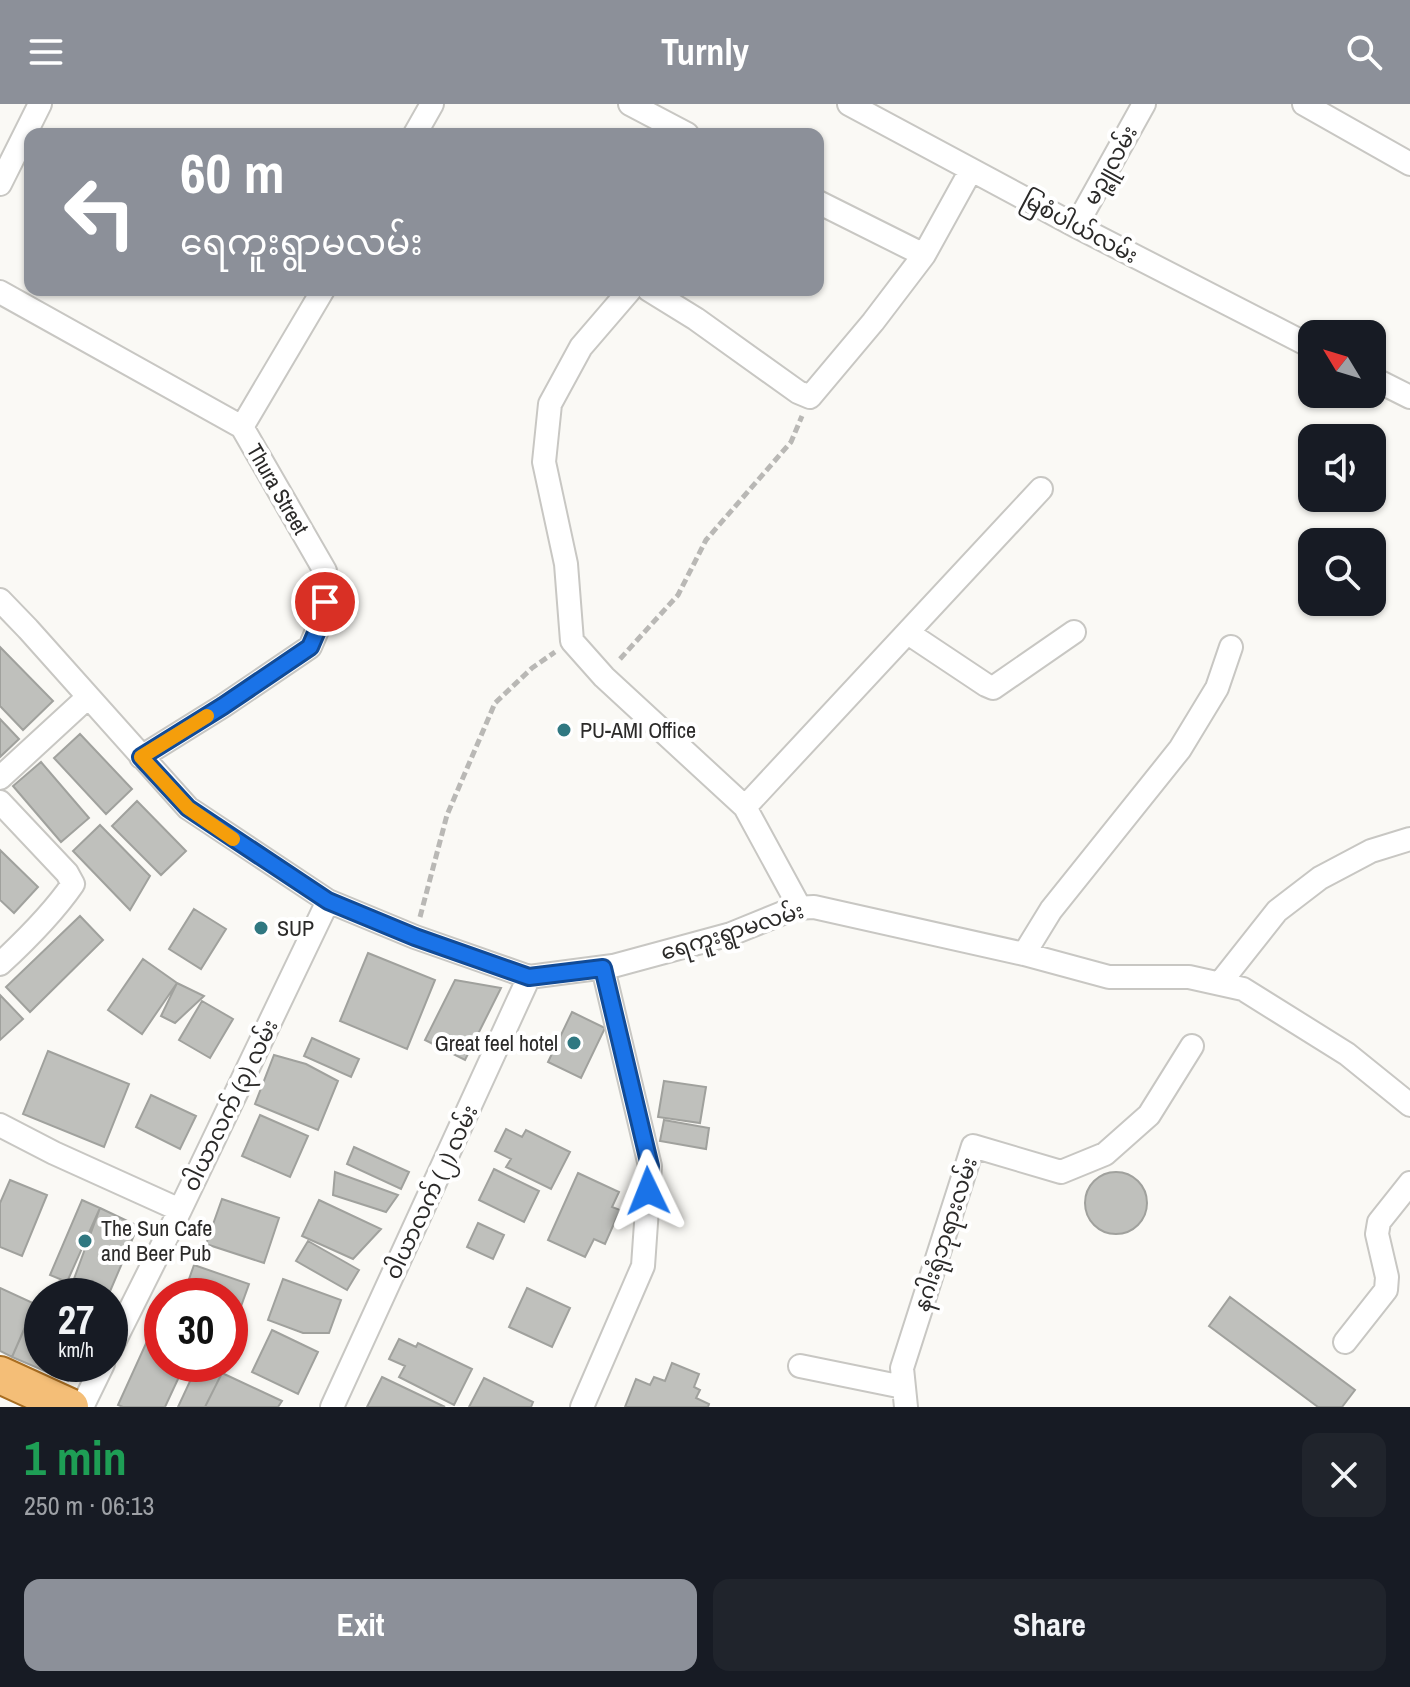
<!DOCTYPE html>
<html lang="en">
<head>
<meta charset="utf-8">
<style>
	:root { --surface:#171b24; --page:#20242c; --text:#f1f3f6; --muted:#9ea1a6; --accent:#8c9099 }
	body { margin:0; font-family:"Archivo Narrow","Noto Sans Myanmar",sans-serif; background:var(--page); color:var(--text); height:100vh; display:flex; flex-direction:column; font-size:30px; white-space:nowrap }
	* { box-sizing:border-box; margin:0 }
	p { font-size:26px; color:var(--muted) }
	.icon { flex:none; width:44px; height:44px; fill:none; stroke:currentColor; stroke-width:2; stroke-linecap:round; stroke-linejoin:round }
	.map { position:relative; height:1303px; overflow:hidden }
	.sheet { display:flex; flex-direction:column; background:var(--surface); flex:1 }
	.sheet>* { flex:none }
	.hud { position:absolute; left:24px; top:24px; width:800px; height:168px; border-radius:16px; box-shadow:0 2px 6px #0004; background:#8c9099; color:#fff; overflow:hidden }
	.needle { width:52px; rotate:308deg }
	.controls { position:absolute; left:1298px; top:216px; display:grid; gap:16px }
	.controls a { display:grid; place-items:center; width:88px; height:88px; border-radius:16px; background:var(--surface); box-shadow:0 2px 6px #0004; font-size:40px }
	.speed { position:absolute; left:24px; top:1174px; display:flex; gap:16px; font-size:40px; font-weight:700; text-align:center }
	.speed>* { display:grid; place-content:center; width:104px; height:104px; border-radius:50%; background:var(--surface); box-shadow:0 2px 6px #0004; line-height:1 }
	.speed small { font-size:20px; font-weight:400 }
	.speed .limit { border:12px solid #d22; background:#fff; color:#111 }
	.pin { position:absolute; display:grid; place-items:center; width:68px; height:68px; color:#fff; margin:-34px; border:4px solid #fff; border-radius:50%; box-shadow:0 2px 8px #0007 }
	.me { position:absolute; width:88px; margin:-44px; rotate:358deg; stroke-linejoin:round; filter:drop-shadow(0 0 6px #0008) }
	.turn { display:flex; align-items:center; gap:28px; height:168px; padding:0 24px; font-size:36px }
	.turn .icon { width:104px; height:104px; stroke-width:2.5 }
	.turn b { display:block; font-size:56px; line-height:68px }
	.round { display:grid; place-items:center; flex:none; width:84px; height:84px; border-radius:16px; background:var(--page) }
	.overview { display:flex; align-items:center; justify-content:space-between; height:136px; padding:0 24px }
	h1 { font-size:48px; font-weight:700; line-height:60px; color:#1e9e55 }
	.button { display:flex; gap:16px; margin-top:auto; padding:16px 24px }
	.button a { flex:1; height:92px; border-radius:16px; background:var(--accent); color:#fff; font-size:32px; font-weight:700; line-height:92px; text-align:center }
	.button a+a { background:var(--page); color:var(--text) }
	header { display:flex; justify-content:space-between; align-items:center; height:104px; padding:0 24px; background:var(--accent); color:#fff; font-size:36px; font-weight:700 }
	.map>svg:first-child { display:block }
</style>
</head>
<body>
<header><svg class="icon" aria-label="menu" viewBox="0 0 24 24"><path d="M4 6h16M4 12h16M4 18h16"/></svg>Turnly<svg class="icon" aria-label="search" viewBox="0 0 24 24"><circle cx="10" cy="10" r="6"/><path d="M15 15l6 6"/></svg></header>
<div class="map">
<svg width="1410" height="1303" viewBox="0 0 1410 1303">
	<rect width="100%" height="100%" fill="#faf9f5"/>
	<path fill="#bfc0bc" stroke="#a0a19d" stroke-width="2" d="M0,543L53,597L23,626L0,602Z
		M0,615L19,635L0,653Z
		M80,630L132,685L106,710L54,654Z
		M41,658L89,714L61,738L13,682Z
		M137,697L186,747L161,771L112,722Z
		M100,721L150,772L130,806L73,747Z
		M0,746L38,783L14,809L0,796Z
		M194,805L226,825L201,865L169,845Z
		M80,812L103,836L30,908L6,883Z
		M368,849L435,876L407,945L340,917Z
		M143,855L177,879L142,930L108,906Z
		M455,876L501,884L465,956L425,936Z
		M177,879L204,892L175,919L161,912Z
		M0,891L23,915L0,936Z
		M202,897L233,915L210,954L179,936Z
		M572,908L605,924L581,974L548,958Z
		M312,934L359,955L351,973L304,952Z
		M48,947L129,980L104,1043L23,1010Z
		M274,951L306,960L338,977L318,1026L255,1000Z
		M664,977L706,983L700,1019L658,1013Z
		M151,991L196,1012L180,1045L136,1023Z
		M260,1011L308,1032L290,1073L242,1052Z
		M664,1016L709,1024L706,1045L660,1037Z
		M506,1025L522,1033L526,1026L570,1048L551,1085L506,1063L511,1055L495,1047Z
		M354,1043L409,1068L401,1085L347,1060Z
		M494,1065L539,1087L524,1118L479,1096Z
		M1085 1099a31 31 0 1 1 62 0a31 31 0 1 1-62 0Z
		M335,1068L398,1091L386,1108L333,1091Z
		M578,1069L619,1088L612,1103L620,1106L605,1140L594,1135L585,1153L548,1136Z
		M10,1076L47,1091L22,1152L0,1143V1099Z
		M222,1095L279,1114L264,1159L206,1140Z
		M82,1096L100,1104L67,1178L50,1171Z
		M319,1096L381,1125L353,1155L302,1132Z
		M100,1104L138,1122L108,1192L71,1183Z
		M478,1119L504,1131L493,1155L467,1143Z
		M308,1137L359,1166L347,1186L296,1157Z
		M194,1161L249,1180L230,1233V1192H183Z
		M283,1175L341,1196L329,1229H303L268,1216Z
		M0,1184L35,1200L12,1253L0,1247Z
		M527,1184L570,1204L552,1243L509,1223Z
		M1230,1193L1355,1286L1342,1303H1318L1209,1222Z
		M38,1194L42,1196V1260H76L68,1277L12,1253Z
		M272,1226L318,1248L298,1290L252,1268Z
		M148,1235L162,1241V1260H185L165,1303H123L118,1301Z
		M399,1235L416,1243L418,1239L472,1265L454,1301L399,1273L405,1262L389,1255Z
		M672,1259L699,1270L694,1283L700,1286L696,1294L709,1300L708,1303H625L636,1275L650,1281L654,1273L665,1277Z
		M198,1260H203L222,1269L205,1303H178Z
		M222,1269L282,1297L278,1303H205Z
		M382,1273L445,1303H367Z
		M484,1274L533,1298L531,1303H469Z"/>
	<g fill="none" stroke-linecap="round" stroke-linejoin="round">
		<defs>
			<path id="minor" d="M630,0L687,30
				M849,0L1076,122L1312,243
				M1304,0L1410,60
				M415,30L432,0
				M0,80L40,0
				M818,98L924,151
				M1076,122L1144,0
				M630,186L581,243L550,300L544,358L566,460L572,537L604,573L745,703L800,804
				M649,186L696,215L798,288L810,293L873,218L924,151L971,66
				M0,188L242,323
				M1372,274L1410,293
				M242,323L323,186
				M0,496L28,525L188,704L328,797L415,833L529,873L613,862L731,830L795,804L814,803L1024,850L1109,873H1189L1243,885L1347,950L1410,1001
				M908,529L986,581L993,584L1074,528
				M141,653L223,602L310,543L319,522L325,498V467L242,323
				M0,674L88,593
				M0,698L67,769L73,780C53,809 26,836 0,860
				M745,703L1041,385
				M1024,850L1051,806L1180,645L1217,584L1231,543
				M1220,879L1277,807L1320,774L1371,747L1410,735
				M0,1021L54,1049L180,1106
				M1345,1238L1386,1186L1387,1173L1377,1130L1379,1118L1410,1079
				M110,1246L180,1106L328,797
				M800,1262L903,1283
				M82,1303L103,1260
				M332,1303L529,873
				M582,1303L643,1162L650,1062L603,864
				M906,1303L902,1264L973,1042L1061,1068L1105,1050L1149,1011L1192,942"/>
			<path id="primary" d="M0,1271L70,1303"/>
		</defs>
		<use href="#minor" stroke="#c8c7c3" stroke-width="26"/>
		<use href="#primary" stroke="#a96e21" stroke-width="40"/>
		<path stroke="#b9b8b5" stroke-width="5" stroke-dasharray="8 4" stroke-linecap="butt" d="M620,555L678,491L706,436L791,338L802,312
			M420,813L447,711L495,599L532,564L555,548"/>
		<use href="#minor" stroke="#fff" stroke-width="22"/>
		<use href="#primary" stroke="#f4be77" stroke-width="36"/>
	</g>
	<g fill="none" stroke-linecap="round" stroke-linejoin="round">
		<defs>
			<path id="route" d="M325,498L319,522L310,543L223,602L141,653L188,704L328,797L415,833L529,873L603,864L650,1062L648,1087"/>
		</defs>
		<use href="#route" stroke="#114b97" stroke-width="20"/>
		<use href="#route" stroke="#1a73e8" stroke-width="14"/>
		<path stroke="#f59e0b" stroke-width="14" d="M207,612L141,653L188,704L233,735"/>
	</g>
	<g fill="#307881" stroke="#fff" stroke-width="3">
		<circle cx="564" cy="626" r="8"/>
		<circle cx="261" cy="824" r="8"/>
		<circle cx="574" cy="939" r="8"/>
		<circle cx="85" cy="1137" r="8"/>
	</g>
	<g text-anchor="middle" stroke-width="8" stroke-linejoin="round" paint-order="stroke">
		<g font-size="22" fill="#2b2a29" stroke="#fff">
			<text transform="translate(1110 61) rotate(-61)" y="8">မဉ္ဇူလမ်း</text>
			<text transform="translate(1080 123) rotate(28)" y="8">မြစံပါယ်လမ်း</text>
			<text transform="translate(278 385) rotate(60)" y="8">Thura Street</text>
			<text transform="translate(732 827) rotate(-17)" y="8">ရေကူးရွာမလမ်း</text>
			<text transform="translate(230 1001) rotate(-64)" y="8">ဝါယာလက် (၃) လမ်း</text>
			<text transform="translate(431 1088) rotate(-65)" y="8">ဝါယာလက် (၂) လမ်း</text>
			<text transform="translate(945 1130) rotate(-72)" y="8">နဂါးရုံဘုရားလမ်း</text>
		</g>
		<g font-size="22" fill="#2b2a29" stroke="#fff" text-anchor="start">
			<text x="580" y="634">PU-AMI Office</text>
			<text x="277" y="832">SUP</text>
			<text x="558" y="947" text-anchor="end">Great feel hotel</text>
			<text x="101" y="1132">The Sun Cafe<tspan x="101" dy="25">and Beer Pub</tspan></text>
		</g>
	</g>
</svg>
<div class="controls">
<a><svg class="needle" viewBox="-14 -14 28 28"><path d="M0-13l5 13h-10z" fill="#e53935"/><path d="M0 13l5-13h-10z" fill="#9ea1a6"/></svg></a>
<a><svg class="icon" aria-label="sound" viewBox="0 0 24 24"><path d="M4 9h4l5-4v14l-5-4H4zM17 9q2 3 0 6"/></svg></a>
<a><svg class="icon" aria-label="search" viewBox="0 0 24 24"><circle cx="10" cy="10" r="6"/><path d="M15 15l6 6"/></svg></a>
</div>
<div class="speed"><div>27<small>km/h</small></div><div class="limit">30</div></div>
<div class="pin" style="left:325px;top:498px;background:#d93025"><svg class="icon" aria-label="arrive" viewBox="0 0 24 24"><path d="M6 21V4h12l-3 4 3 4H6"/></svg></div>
<svg class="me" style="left:648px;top:1087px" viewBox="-20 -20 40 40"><path d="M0-17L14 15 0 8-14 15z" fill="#1a73e8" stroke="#fff" stroke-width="4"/></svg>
<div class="hud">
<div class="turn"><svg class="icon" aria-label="left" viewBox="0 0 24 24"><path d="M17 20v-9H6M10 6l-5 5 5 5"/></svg><div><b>60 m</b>ရေကူးရွာမလမ်း</div></div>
</div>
</div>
<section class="sheet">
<div class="overview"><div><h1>1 min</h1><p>250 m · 06:13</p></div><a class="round"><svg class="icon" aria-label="close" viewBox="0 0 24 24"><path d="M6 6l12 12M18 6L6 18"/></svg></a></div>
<div class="button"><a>Exit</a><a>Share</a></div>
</section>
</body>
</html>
